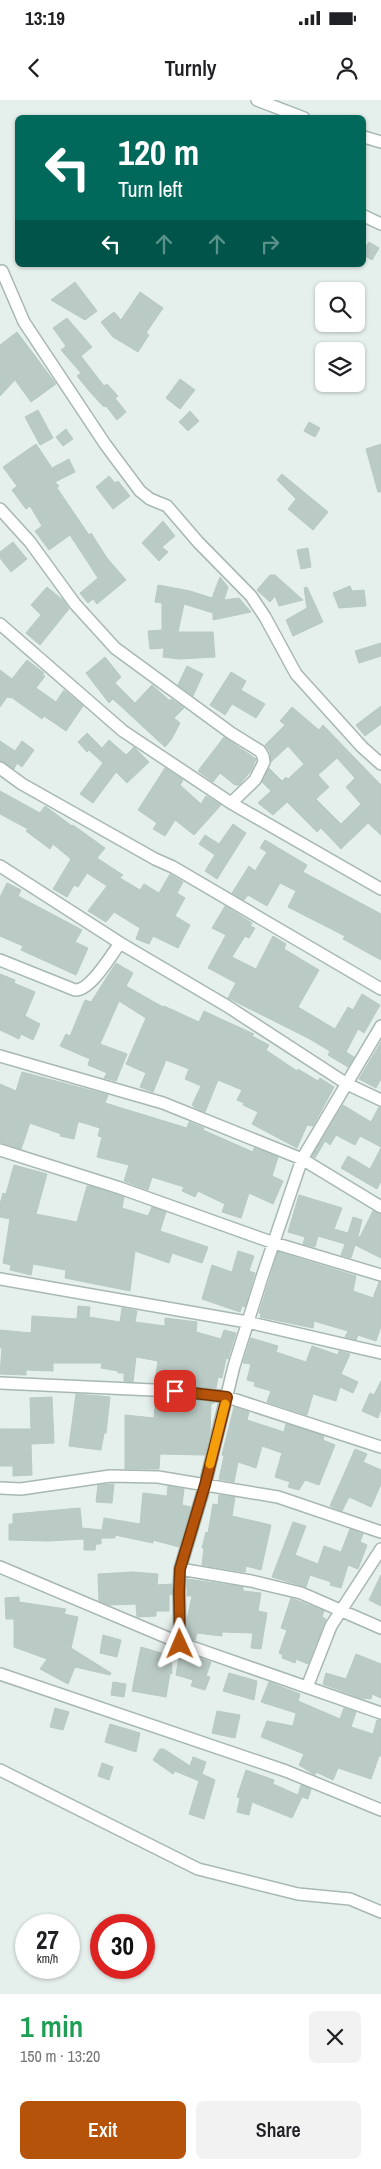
<!DOCTYPE html>
<html lang="en">
<head>
<meta charset="utf-8">
<style>
	:root { --surface:#fff; --page:#f2f2f2; --text:#202124; --muted:#757577; --accent:#b45309 }
	body { margin:0; font-family:"Archivo Narrow",sans-serif; background:var(--page); color:var(--text); height:100vh; display:flex; flex-direction:column; font-size:19px; white-space:nowrap }
	* { box-sizing:border-box; margin:0 }
	p { font-size:16px; color:var(--muted) }
	.icon { flex:none; width:28px; height:28px; fill:none; stroke:currentColor; stroke-width:2; stroke-linecap:round; stroke-linejoin:round }
	.map { position:relative; height:1894px; overflow:hidden }
	.sheet { display:flex; flex-direction:column; background:var(--surface); flex:1 }
	.sheet>* { flex:none }
	.banner { position:absolute; left:15px; top:15px; width:351px; height:152px; border-radius:8px; box-shadow:0 1px 4px #0004; background:#00695c; color:#fff; overflow:hidden }
	.tools { position:absolute; left:315px; top:182px; display:grid; gap:10px }
	.tools a { display:grid; place-items:center; width:50px; height:50px; border-radius:8px; background:var(--surface); box-shadow:0 1px 4px #0004; font-size:25px }
	.speed { position:absolute; left:15px; top:1814px; display:flex; gap:10px; font-size:25px; font-weight:700; text-align:center }
	.speed>* { display:grid; place-content:center; width:65px; height:65px; border-radius:50%; background:var(--surface); box-shadow:0 1px 4px #0004; line-height:1 }
	.speed small { font-size:12px; font-weight:400 }
	.speed .limit { border:8px solid #d22; background:#fff; color:#111 }
	.pin { position:absolute; display:grid; place-items:center; width:42px; height:42px; color:#fff; margin:-21px; border-radius:10px; box-shadow:0 2px 8px #0006 }
	.me { position:absolute; width:55px; margin:-28px; rotate:359deg; stroke-linejoin:round; filter:drop-shadow(0 0 4px #0008) }
	.turn { display:flex; align-items:center; gap:18px; height:105px; padding:0 20px; font-size:22px }
	.turn .icon { width:65px; height:65px; stroke-width:2.5 }
	.turn b { display:block; font-size:35px; line-height:42px }
	.lanes { display:flex; align-items:center; height:48px; padding:0 20px; background:#0003; justify-content:center; gap:25px; direction:ltr }
	.lanes .off { opacity:.35 }
	.round { display:grid; place-items:center; flex:none; width:52px; height:52px; border-radius:8px; background:var(--page) }
	.summary { display:flex; align-items:center; justify-content:space-between; height:85px; padding:0 20px }
	h1 { font-size:30px; font-weight:600; line-height:38px; color:#1e9e55 }
	.button { display:flex; gap:10px; margin-top:auto; padding:10px 20px }
	.button a { flex:1; height:58px; border-radius:8px; background:var(--accent); color:#fff; font-size:20px; font-weight:600; line-height:58px; text-align:center }
	.button a+a { background:var(--page); color:var(--text) }
	.status { display:flex; justify-content:space-between; align-items:center; height:35px; padding:0 25px; background:var(--surface); direction:ltr }
	.status svg { height:14px; fill:currentColor }
	header { display:flex; justify-content:space-between; align-items:center; height:65px; padding:0 20px; background:var(--surface); font-size:22px; font-weight:600 }
	.map>svg:first-child { display:block }
</style>
</head>
<body>
<div class="status"><b>13:19</b><svg viewBox="0 0 49 12"><path d="M0 12V9h3v3zM5 12V6h3v6zM10 12V3h3v9zM15 12V0h3v12zM26 1h20v11H26zM47 4h2v5h-2z"/></svg></div>
<header><svg class="icon" aria-label="back" viewBox="0 0 24 24"><path d="M15 5l-7 7 7 7"/></svg>Turnly<svg class="icon" aria-label="person" viewBox="0 0 24 24"><circle cx="12" cy="8" r="4"/><path d="M4 21q1-7 8-7t8 7"/></svg></header>
<div class="map">
<svg width="381" height="1894" viewBox="0 0 381 1894">
	<rect width="100%" height="100%" fill="#e5efeb"/>
	<path fill="#bacac4" stroke="#b7cac3" fill-rule="evenodd" d="M369,142L379,148L372,160L364,155V150Z
		M75,182L97,211L85,220L51,200Z
		M140,192L163,208L146,233L149,235L138,252L113,237L101,222L114,212L121,220Z
		M67,218L92,247L81,256L104,286L107,284L118,296L115,298L126,312L117,320L106,306L104,307L90,292L77,276L81,273L61,250L66,246L53,228Z
		M17,232L56,284L31,302L15,280L0,296V245Z
		M180,279L195,290L180,309L166,298Z
		M38,310L53,338L40,345L25,317Z
		M190,311L199,321L188,331L179,322Z
		M309,322L320,328L315,337L304,331Z
		M66,329L73,339L63,346L56,337Z
		M36,344L52,368L69,359L75,372L55,382L59,386L57,388L89,435L91,433L107,458L126,480L97,504L93,499L88,503L80,493L98,478L70,435L49,450L35,431L42,426L30,406L26,409L12,390L17,386L3,367Z
		M381,344V392H378L366,349Z
		M282,374L328,412L313,430L288,409L296,399L277,380Z
		M109,376L115,383L118,381L130,396L113,409L96,387Z
		M163,421L175,436L162,447L168,452L159,461L142,443Z
		M13,442L27,459L11,472L0,458V452Z
		M308,448L311,467L301,469L297,450Z
		M270,475H275L303,500L279,506L275,496L270,502L257,490Z
		M220,477L228,487L224,500L239,498L251,512L213,520V513L184,504L178,532H213L215,557L179,559L163,557L164,548L150,549L148,531L162,530V503L155,502L158,485L190,491L212,498Z
		M350,486L352,491L364,490L366,506L339,508L333,493Z
		M47,487L64,501L69,509L40,545L26,533L41,515L31,505Z
		M307,487L323,522L293,536L286,520L307,508L304,488Z
		M381,543V556L359,563L355,551Z
		M105,557L121,577L115,583L135,603L152,585L170,601L171,599L184,608L174,618L180,623L171,640L165,647L113,599L109,603L86,573Z
		M27,560L44,573L42,575L45,576L36,588L56,602L64,590L83,606L66,631L44,616L42,619L11,597L10,598L7,597L0,607V570L12,579Z
		M187,566L203,574L193,596L178,585Z
		M231,572L246,581L241,590L265,604L256,618L232,604L225,615L210,605Z
		M381,606V624L365,636L356,625Z
		M292,607L319,630L323,625L381,685V735L368,723L341,749L321,728L317,732L287,702L273,715L258,703L271,691L262,682L269,668L282,681L286,677L288,679L304,664L288,646L271,662L270,652L265,645L285,625L280,621ZM337,658L355,678L346,687L361,704L341,724L316,699L329,687L318,675Z
		M87,633L102,648L109,640L126,655L134,647L149,662L127,683L116,672L93,703L80,694L103,663L89,650L87,652L78,642Z
		M224,637L256,659L251,671L239,685H235L220,673L213,682L198,671Z
		M0,641L15,651L22,641L34,650L22,667L17,663L14,669L0,661Z
		M165,668L183,680L180,685L201,704L206,696L221,705L194,735L175,720L165,736L153,729L157,723L138,710Z
		M0,691L40,713L45,706L72,726L73,725L105,748L97,758L123,775L120,778L140,790L144,784L159,793L170,774L183,782L177,793L185,798L175,816L190,825L178,848L153,836L149,844L136,839L140,828L114,812L106,822L88,811L107,786L87,773L78,787L74,785L67,797L53,789L71,759L53,744L50,749L26,731L28,729L0,714Z
		M233,724L246,733L217,779L205,771L215,755L199,744L205,735L219,744Z
		M265,740L307,765L303,772L381,814V860L343,839L345,836L288,807L296,791L280,783L267,806L248,795L244,800L232,793L249,766L255,771L267,752L260,748Z
		M7,783L21,790L18,796L82,830L75,842L88,848L76,875L21,850L23,846L0,836V797Z
		M225,806L252,823L250,826L255,828L249,838L245,836L232,857L256,869L273,836L286,844L284,849L319,870L298,907L335,929L348,907L353,910L362,894L380,905L364,933L358,929L346,952L354,957L348,967L328,955L330,951L308,938L228,898L236,883L208,868L226,835L212,828Z
		M116,863L133,873L126,886L163,907L164,906L199,922L204,911L223,920L254,934L252,936L269,945L266,950L297,971L298,969L318,981L320,978L334,987L313,1026L307,1025L297,1048L252,1024L258,1012L243,1005L244,1003L237,1000L242,990L218,980L205,1012L194,1007L192,1005L201,986L185,979L189,969L166,960L153,992L140,987L146,973L126,964L146,918L119,901L100,944L127,954L116,981L104,978L107,973L88,965L90,959L60,946L66,934L70,936L85,900L91,902Z
		M0,874L15,880L14,883L35,892L25,916L40,924L33,940L21,934L19,939L0,930Z
		M381,942V979L376,988L359,979Z
		M22,972L108,995L105,1003L187,1028L189,1022L204,1028L203,1030L253,1052L254,1048L278,1057L272,1076L283,1081L273,1104L249,1093L241,1118L222,1112L225,1104L198,1091L195,1097L182,1091L184,1087L152,1077L148,1090L124,1081L129,1065L97,1057L102,1037L98,1036L100,1028L80,1022H78L74,1039L60,1036L61,1034L30,1023L21,1049L0,1042V984L16,991Z
		M343,1005L371,1022L379,1007H381V1047L360,1036L355,1045L336,1035L330,1045L325,1041L315,1058L312,1056Z
		M381,1048V1081L377,1089L341,1068L348,1056L370,1069Z
		M14,1065L47,1074L36,1114L77,1122L87,1086H90L124,1097L122,1108L148,1116L152,1107L166,1112L160,1131L208,1147L202,1163L172,1153L169,1163L135,1151L130,1191L65,1178L66,1170L33,1164L31,1175L10,1170L11,1165L3,1163L10,1119L0,1117V1104L3,1093L6,1094Z
		M299,1095L342,1108L334,1129L348,1133L353,1117L362,1120L358,1136L360,1137L373,1111L381,1114V1158L355,1145L351,1158L341,1155L345,1144L318,1136L315,1147L303,1144L305,1137L288,1132Z
		M238,1151L254,1156L249,1171L255,1173L245,1207L242,1206L240,1212L202,1199L212,1165L232,1172Z
		M278,1152L356,1176L353,1191L373,1198L379,1182H381V1226L376,1241L358,1235L356,1240L345,1237L348,1231L314,1221L313,1228L260,1217L261,1214L259,1213Z
		M78,1206L90,1207L89,1217L120,1222L122,1208L137,1211L135,1222L165,1226V1218L197,1222L196,1232L221,1239L224,1230L236,1233L228,1259L226,1258L222,1278L218,1277L216,1288L193,1286L194,1281L181,1279V1277L156,1275L158,1261L136,1257L133,1282L124,1281V1273H118V1271L101,1268L102,1263H53V1271L26,1270V1275L0,1274L2,1248H0V1230L31,1233L32,1216L77,1219Z
		M251,1238L278,1246L276,1252L306,1262L312,1246L338,1255L339,1251L350,1254L341,1274L358,1282L353,1293L340,1287L336,1301L313,1294L307,1315L267,1302L271,1291L254,1286L255,1282L247,1280L251,1264L243,1263Z
		M381,1281V1309L378,1318L362,1311L370,1293L374,1295Z
		M76,1294L110,1297L106,1333H104L101,1350L69,1346Z
		M52,1297L54,1343L31,1344L32,1375L13,1376V1366H0V1329H31L30,1298Z
		M193,1301L214,1303L211,1304L210,1331L205,1355L160,1354L159,1369H125V1315L154,1318L155,1306L193,1309Z
		M234,1307L249,1312L247,1320L284,1332L286,1324L324,1336L323,1340L335,1345L319,1385L305,1380L299,1390L288,1387L290,1382L275,1377L282,1353L262,1346L256,1368L238,1362L234,1382L219,1379L224,1356L222,1355Z
		M355,1349L367,1354L363,1362L381,1370V1384L371,1407L349,1397L342,1411L330,1406Z
		M114,1384L112,1403L96,1402L98,1385Z
		M168,1386L184,1389L182,1405L191,1407L179,1447L153,1440V1443L115,1435V1438H101V1444H96L95,1450H84V1439L48,1441L9,1440V1424H13V1414L80,1408L82,1428L102,1430L104,1418L140,1424L143,1393L167,1396Z
		M219,1395L235,1397L232,1416L271,1425L261,1470L246,1466L245,1472L202,1465L204,1448H202L206,1432L208,1433L213,1404L218,1405Z
		M293,1422L306,1426L295,1455L318,1464L324,1446L341,1452L350,1429L363,1434L360,1442L367,1445L358,1469L348,1465L341,1488L330,1485L331,1482L310,1475L306,1487L272,1477Z
		M133,1472L158,1474L157,1485L172,1484V1495L169,1494V1511H156V1516L137,1517L136,1504L109,1505L99,1501L98,1474Z
		M381,1475V1506L369,1500Z
		M187,1479L243,1487V1491L261,1493L258,1511L267,1513L261,1549L251,1548L253,1533L222,1532V1536L197,1533L195,1540L187,1538V1519L192,1496H187Z
		M19,1497V1502L66,1509L64,1514L78,1517L71,1548L111,1573L110,1575L75,1567L68,1584L40,1569L47,1559L14,1547V1519H6L5,1498Z
		M291,1498L324,1511L322,1517L326,1519L308,1564L296,1559L295,1563L282,1558L283,1555L279,1553L287,1530L281,1528Z
		M103,1535L121,1540L117,1557L100,1553Z
		M141,1547L171,1556L172,1574L170,1573L166,1597L132,1591Z
		M185,1553L211,1562L206,1576L210,1577L205,1590L191,1586L193,1580L176,1575L179,1558L183,1559Z
		M356,1554L381,1564V1598L372,1594L371,1599L361,1598L323,1584L326,1573L346,1579Z
		M229,1573L257,1581L254,1600L223,1591Z
		M113,1582L126,1584L124,1597L111,1595Z
		M269,1582L300,1594L298,1601L340,1619L344,1608L356,1612L351,1627L373,1634L377,1620H381V1656H379L371,1679L338,1668L333,1680L316,1672L315,1675L299,1665L304,1654L261,1637L267,1621L293,1626L296,1613L261,1602Z
		M55,1608L69,1612L63,1630L50,1627Z
		M217,1611L240,1615L235,1638L212,1633Z
		M110,1624L140,1633L136,1652L105,1642Z
		M160,1649H164L190,1666L193,1657L206,1662L202,1674L215,1680L204,1719L189,1714L199,1681L175,1671L173,1674L153,1660Z
		M102,1663L113,1667L109,1680L98,1676Z
		M246,1670L274,1680L273,1684L298,1695L301,1685L311,1689L308,1699L302,1697L292,1718L252,1702L249,1715L237,1712L240,1698L237,1697Z"/>
	<g fill="none" stroke-linecap="round" stroke-linejoin="round">
		<defs>
			<path id="minor" d="M257,0L304,18
				M364,37L381,42
				M364,116L381,124
				M2,171L24,222L105,344L140,391L150,399L167,406L198,442L251,496L265,517L296,574L362,647L381,664
				M0,409L30,442L75,504L115,548L231,633L260,651L263,656L264,662L255,680L231,703
				M0,524L123,631L231,703L381,789
				M0,668L22,684L155,759L173,767L381,889
				M0,766L120,843L227,906L347,984L381,1000
				M0,860L75,890C90,891 111,856 120,843
				M0,956L163,1003L302,1059L381,1107
				M0,1050L120,1088L274,1143L381,1175
				M0,1179L247,1222L381,1253
				M0,1283L175,1291L227,1297L381,1347
				M0,1388L21,1389L110,1376L158,1377L278,1397L381,1432
				M0,1467L180,1543L381,1613
				M180,1469L251,1481L301,1493L381,1528
				M180,1543L179,1491L180,1469L205,1385L234,1266L262,1177L302,1059L381,926
				M0,1574L286,1671L381,1710
				M307,1587L331,1526L381,1449
				M0,1670L198,1769L298,1794L350,1799L381,1812"/>
		</defs>
		<use href="#minor" stroke="#a7b8b3" stroke-width="14"/>
		<use href="#minor" stroke="#fff" stroke-width="11"/>
	</g>
	<g fill="none" stroke-linecap="round" stroke-linejoin="round">
		<defs>
			<path id="route" d="M175,1291L227,1297L205,1385L180,1469L179,1491L180,1544"/>
		</defs>
		<use href="#route" stroke="#753606" stroke-width="12"/>
		<use href="#route" stroke="#b45309" stroke-width="9"/>
		<path stroke="#f59e0b" stroke-width="9" d="M210,1364L225,1304"/>
	</g>
</svg>
<div class="tools">
<a><svg class="icon" aria-label="search" viewBox="0 0 24 24"><circle cx="10" cy="10" r="6"/><path d="M15 15l6 6"/></svg></a>
<a><svg class="icon" aria-label="layers" viewBox="0 0 24 24"><path d="M12 4l9 5-9 5-9-5zM3 14l9 5 9-5"/></svg></a>
</div>
<div class="speed"><div>27<small>km/h</small></div><div class="limit">30</div></div>
<div class="pin" style="left:175px;top:1291px;background:#d93025"><svg class="icon" aria-label="arrive" viewBox="0 0 24 24"><path d="M6 21V4h12l-3 4 3 4H6"/></svg></div>
<svg class="me" style="left:180px;top:1544px" viewBox="-20 -20 40 40"><path d="M0-17L14 15 0 8-14 15z" fill="#b45309" stroke="#fff" stroke-width="4"/></svg>
<div class="banner">
<div class="turn"><svg class="icon" aria-label="left" viewBox="0 0 24 24"><path d="M17 20v-9H6M10 6l-5 5 5 5"/></svg><div><b>120 m</b>Turn left</div></div>
<div class="lanes"><svg class="icon" aria-label="left" viewBox="0 0 24 24"><path d="M17 20v-9H6M10 6l-5 5 5 5"/></svg><svg class="icon off" aria-label="ahead" viewBox="0 0 24 24"><path d="M12 20V5M6 11l6-6 6 6"/></svg><svg class="icon off" aria-label="ahead" viewBox="0 0 24 24"><path d="M12 20V5M6 11l6-6 6 6"/></svg><svg class="icon off" aria-label="right" viewBox="0 0 24 24"><path d="M7 20v-9h11M14 6l5 5-5 5"/></svg></div>
</div>
</div>
<section class="sheet">
<div class="summary"><div><h1>1 min</h1><p>150 m · 13:20</p></div><a class="round"><svg class="icon" aria-label="close" viewBox="0 0 24 24"><path d="M6 6l12 12M18 6L6 18"/></svg></a></div>
<div class="button"><a>Exit</a><a>Share</a></div>
</section>
</body>
</html>
